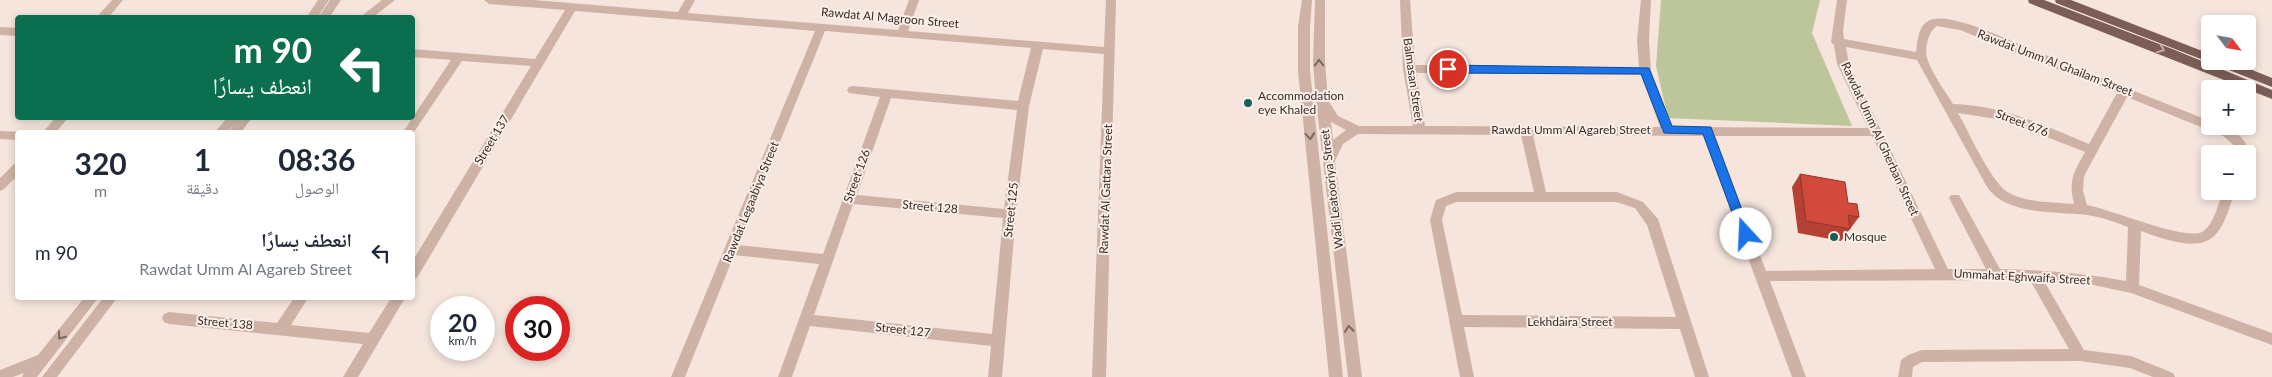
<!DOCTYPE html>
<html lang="ar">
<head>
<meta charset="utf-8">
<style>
	:root { --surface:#fff; --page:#f6f6f7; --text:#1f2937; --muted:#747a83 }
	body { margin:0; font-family:Lato,"Noto Naskh Arabic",sans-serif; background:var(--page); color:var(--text); direction:rtl; height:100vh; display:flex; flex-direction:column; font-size:19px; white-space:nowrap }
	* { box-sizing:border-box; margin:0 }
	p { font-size:16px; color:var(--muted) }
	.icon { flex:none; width:28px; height:28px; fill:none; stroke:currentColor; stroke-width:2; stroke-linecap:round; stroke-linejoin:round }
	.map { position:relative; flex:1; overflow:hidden; direction:ltr }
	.panel { position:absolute; left:15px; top:130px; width:400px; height:170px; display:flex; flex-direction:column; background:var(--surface); border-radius:5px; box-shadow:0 2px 8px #0003; direction:rtl }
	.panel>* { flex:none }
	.guide { position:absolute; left:15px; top:15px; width:400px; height:105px; border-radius:5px; box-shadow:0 2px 8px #0003; direction:rtl; background:#0b6e4f; color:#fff; overflow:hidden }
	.needle { width:32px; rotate:121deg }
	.buttons { position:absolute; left:2201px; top:15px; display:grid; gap:10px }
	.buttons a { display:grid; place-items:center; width:55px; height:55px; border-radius:5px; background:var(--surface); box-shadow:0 2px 8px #0003; font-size:25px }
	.speed { position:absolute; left:430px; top:296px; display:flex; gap:10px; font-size:25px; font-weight:700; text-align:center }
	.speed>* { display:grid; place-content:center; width:65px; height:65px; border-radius:50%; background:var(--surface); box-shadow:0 2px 8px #0003; line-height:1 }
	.speed small { font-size:12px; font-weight:400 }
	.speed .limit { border:8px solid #d22; background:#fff; color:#111 }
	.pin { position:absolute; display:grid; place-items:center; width:42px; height:42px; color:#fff; margin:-21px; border:2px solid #fff; border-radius:50%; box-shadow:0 1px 5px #0007 }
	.me { position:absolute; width:55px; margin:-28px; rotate:340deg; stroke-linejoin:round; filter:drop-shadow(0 0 4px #0008) }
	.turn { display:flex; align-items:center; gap:18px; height:105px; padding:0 20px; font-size:22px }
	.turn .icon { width:65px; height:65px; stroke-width:2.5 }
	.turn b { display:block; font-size:35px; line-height:42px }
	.eta { display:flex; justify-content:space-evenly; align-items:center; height:85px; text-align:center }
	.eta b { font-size:30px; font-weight:700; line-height:35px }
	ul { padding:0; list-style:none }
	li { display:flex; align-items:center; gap:15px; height:75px; padding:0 20px }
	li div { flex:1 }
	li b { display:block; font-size:19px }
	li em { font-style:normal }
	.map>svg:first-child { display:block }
</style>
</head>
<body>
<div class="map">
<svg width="2272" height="377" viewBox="0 0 2272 377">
	<rect width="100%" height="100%" fill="#f5e5dc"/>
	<path fill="#bdc59a" d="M1661,0H1820L1812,33L1852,126L1668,118L1656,66Z"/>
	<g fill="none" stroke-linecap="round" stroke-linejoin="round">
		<path fill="#ceb2a6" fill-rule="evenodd" d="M112,0H123L108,18H96Z
			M318,0H329L317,18H306Z
			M330,0H341L329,18H318Z
			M382,0H395L372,18H359Z
			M484,0H534L678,12L685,0H695L688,13L898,30L909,0H919L908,31L1104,47L1106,0H1116L1106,377H1092L1104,54L1043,49L1029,106L1016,214L1002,377H988L991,346L810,326L792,377H778L819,264L734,255L685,377H671L815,31L575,11L417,278L412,279V262L531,66L462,61L412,135V132H403L451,60L412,57V49L535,59L565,10L489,4ZM825,31L1031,48L1018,101L853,86L849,87L847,90L849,93L880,97L823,254L738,245ZM891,98L1017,110L1004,209L857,195ZM853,204L1003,218L992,334L814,315Z
			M1302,0H1312L1310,27V71L1343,377H1329L1298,71V27Z
			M1315,0H1325V62L1328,100L1338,116L1359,126H1413L1403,69L1400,0H1410L1415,65L1639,67L1637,40L1641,0H1651L1649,40L1651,71L1672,127L1868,128L1837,64L1834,45L1831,42L1837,0H1847L1843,31L1844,39L1916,52C1918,39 1918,22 1934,19C1957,14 2015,43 2038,52C2096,76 2152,98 2210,121V126C2229,126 2245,134 2250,154L2248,157V154H2238L2236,147L2223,136L2127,97L2084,176L2083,191L2087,205C2110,209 2185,241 2202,232C2214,225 2218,204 2223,191H2235C2230,205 2226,223 2216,234C2199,254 2161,238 2141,231L2139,285L2272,333V345L2131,293L2093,285L2044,281L2084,350L2131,356L2173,373L2175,377H2153L2130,368L2080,361L1922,362L1913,367L1912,377H1898L1901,360L1908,355L1922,350L2069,349L2030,280L1770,281L1806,377H1792L1703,136L1533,135L1546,192H1617L1643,202L1658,219L1709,377H1695L1680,329L1464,327L1474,377H1460L1430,220L1436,200L1456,192H1534L1521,135L1358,134L1343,144L1335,161L1362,377H1348L1316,101L1313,62ZM1937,26L1960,30L2117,93L2089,144C2045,126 2002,105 1953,104C1945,91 1931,72 1927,58C1924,49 1929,30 1937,26ZM1846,47L1917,60L1987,187C2007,216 2056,211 2087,215C2102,217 2115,222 2128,227L2126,281C2084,273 2042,270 2000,269L1959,195H1951L1949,198L1986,269H1948L1849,64ZM1416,73L1641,75L1660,127L1425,126ZM1958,113L2003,120L2085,152C2074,172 2068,180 2074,204C2053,202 2028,203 2009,193C1991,183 1969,132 1958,113ZM1331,122L1346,130L1333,140ZM1715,136H1872L1935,269L1766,271ZM1457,202H1616L1635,208L1647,225L1676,317L1462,315L1442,220L1446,206Z
			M0,27L18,28V36L0,35Z
			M55,118H68L56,132H43Z
			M227,118H239L238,120L240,118H252L241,132H229L233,126L227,132H215Z
			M0,131L21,132H18V140L0,139Z
			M18,163V175L4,189L0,191V178L14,164Z
			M84,298H98L37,377H22L24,373L13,377H0V370L38,355Z
			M103,298H117L57,377H42Z
			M294,298H308L291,325L369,333L391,298H405L358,377H343L363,344L169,324L164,322L162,318L164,314L169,312L277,323Z"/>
		<path fill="#7d5e57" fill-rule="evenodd" d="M2028,0H2044L2175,50L2272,90V99L2029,3Z
			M2055,0H2071L2210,54V61H2230L2272,78V87L2214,64L2212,61H2206L2056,3Z"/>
	</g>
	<path fill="#b54034" d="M1800,174L1848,203L1859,217L1841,241L1798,233L1792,187Z"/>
	<path fill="#d24a3c" stroke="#93342a" d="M1800,174L1845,182L1848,203L1857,204L1859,217L1848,215L1850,229L1806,221Z"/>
	<defs><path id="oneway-chevron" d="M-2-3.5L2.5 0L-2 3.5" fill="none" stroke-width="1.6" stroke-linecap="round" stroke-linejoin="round" transform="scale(1.25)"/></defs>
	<use stroke="#c2aea7" href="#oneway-chevron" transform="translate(2161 49) rotate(22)"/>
	<g stroke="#7d6861">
		<use href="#oneway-chevron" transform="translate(1319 63) rotate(-92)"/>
		<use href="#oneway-chevron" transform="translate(1310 136) rotate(85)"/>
		<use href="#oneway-chevron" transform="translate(1349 329) rotate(-97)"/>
		<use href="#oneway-chevron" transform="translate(61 336) rotate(128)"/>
	</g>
	<path fill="#1a73e8" stroke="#114b97" d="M1448,65L1649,68L1672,126L1711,127L1751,234L1750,237H1741L1740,234L1703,134L1664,133L1641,74L1448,73L1443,69Z"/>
	<g fill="#18605a" stroke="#fbf0e9" stroke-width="2">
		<circle cx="1248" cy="103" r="5"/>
		<circle cx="1834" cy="237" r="5"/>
	</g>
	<g text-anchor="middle" stroke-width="4" stroke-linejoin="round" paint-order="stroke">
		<g font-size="12" fill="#3a2b28" stroke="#fbf0e9">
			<text transform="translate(890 18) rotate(5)" y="4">Rawdat Al Magroon Street</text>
			<text transform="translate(2055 63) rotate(21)" y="4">Rawdat Umm Al Ghailam Street</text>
			<text transform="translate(1413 80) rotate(82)" y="4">Balmasan Street</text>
			<text transform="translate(2022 123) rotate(21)" y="4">Street 676</text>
			<text x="1571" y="134">Rawdat Umm Al Agareb Street</text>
			<text transform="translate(1880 139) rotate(65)" y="4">Rawdat Umm Al Gherban Street</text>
			<text transform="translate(492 140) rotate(-59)" y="4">Street 137</text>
			<text transform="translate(857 176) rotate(-70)" y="4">Street 126</text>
			<text transform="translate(1106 189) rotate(-88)" y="4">Rawdat Al Gattara Street</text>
			<text transform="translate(1332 189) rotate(-97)" y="4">Wadi Leatooriya Street</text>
			<text transform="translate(751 202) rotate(-68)" y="4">Rawdat Legaabiya Street</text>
			<text transform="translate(930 207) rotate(5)" y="4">Street 128</text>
			<text transform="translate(1011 210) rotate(-84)" y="4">Street 125</text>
			<text transform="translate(2022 277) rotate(3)" y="4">Ummahat Eghwaifa Street</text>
			<text x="1570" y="326">Lekhdaira Street</text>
			<text transform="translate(225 323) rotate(5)" y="4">Street 138</text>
			<text transform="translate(903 330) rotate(6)" y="4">Street 127</text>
		</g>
		<g font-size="12" fill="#3a2b28" stroke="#fbf0e9" text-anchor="start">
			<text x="1258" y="100">Accommodation<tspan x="1258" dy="14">eye Khaled</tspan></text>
			<text x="1844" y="241">Mosque</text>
		</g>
	</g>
</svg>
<div class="buttons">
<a><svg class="needle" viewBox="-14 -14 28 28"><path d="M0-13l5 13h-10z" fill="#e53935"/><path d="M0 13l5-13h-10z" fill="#747a83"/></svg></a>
<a>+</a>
<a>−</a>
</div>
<div class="speed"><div>20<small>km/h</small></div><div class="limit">30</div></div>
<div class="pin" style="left:1448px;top:69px;background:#d93025"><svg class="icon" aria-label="arrive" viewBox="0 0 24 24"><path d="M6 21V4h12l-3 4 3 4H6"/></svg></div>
<svg class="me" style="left:1746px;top:234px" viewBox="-20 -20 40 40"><circle r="19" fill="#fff"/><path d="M0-13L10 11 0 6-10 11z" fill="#1a73e8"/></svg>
<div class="guide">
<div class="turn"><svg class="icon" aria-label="left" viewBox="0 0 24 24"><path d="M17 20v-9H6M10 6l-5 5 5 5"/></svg><div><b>90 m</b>انعطف يسارًا</div></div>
</div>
<section class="panel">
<div class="eta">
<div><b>08:36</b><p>الوصول</p></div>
<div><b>1</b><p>دقيقة</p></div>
<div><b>320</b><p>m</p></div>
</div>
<ul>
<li><svg class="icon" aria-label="left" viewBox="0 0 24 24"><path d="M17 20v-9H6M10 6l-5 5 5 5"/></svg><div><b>انعطف يسارًا</b><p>Rawdat Umm Al Agareb Street</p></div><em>90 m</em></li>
</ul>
</section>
</div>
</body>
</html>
